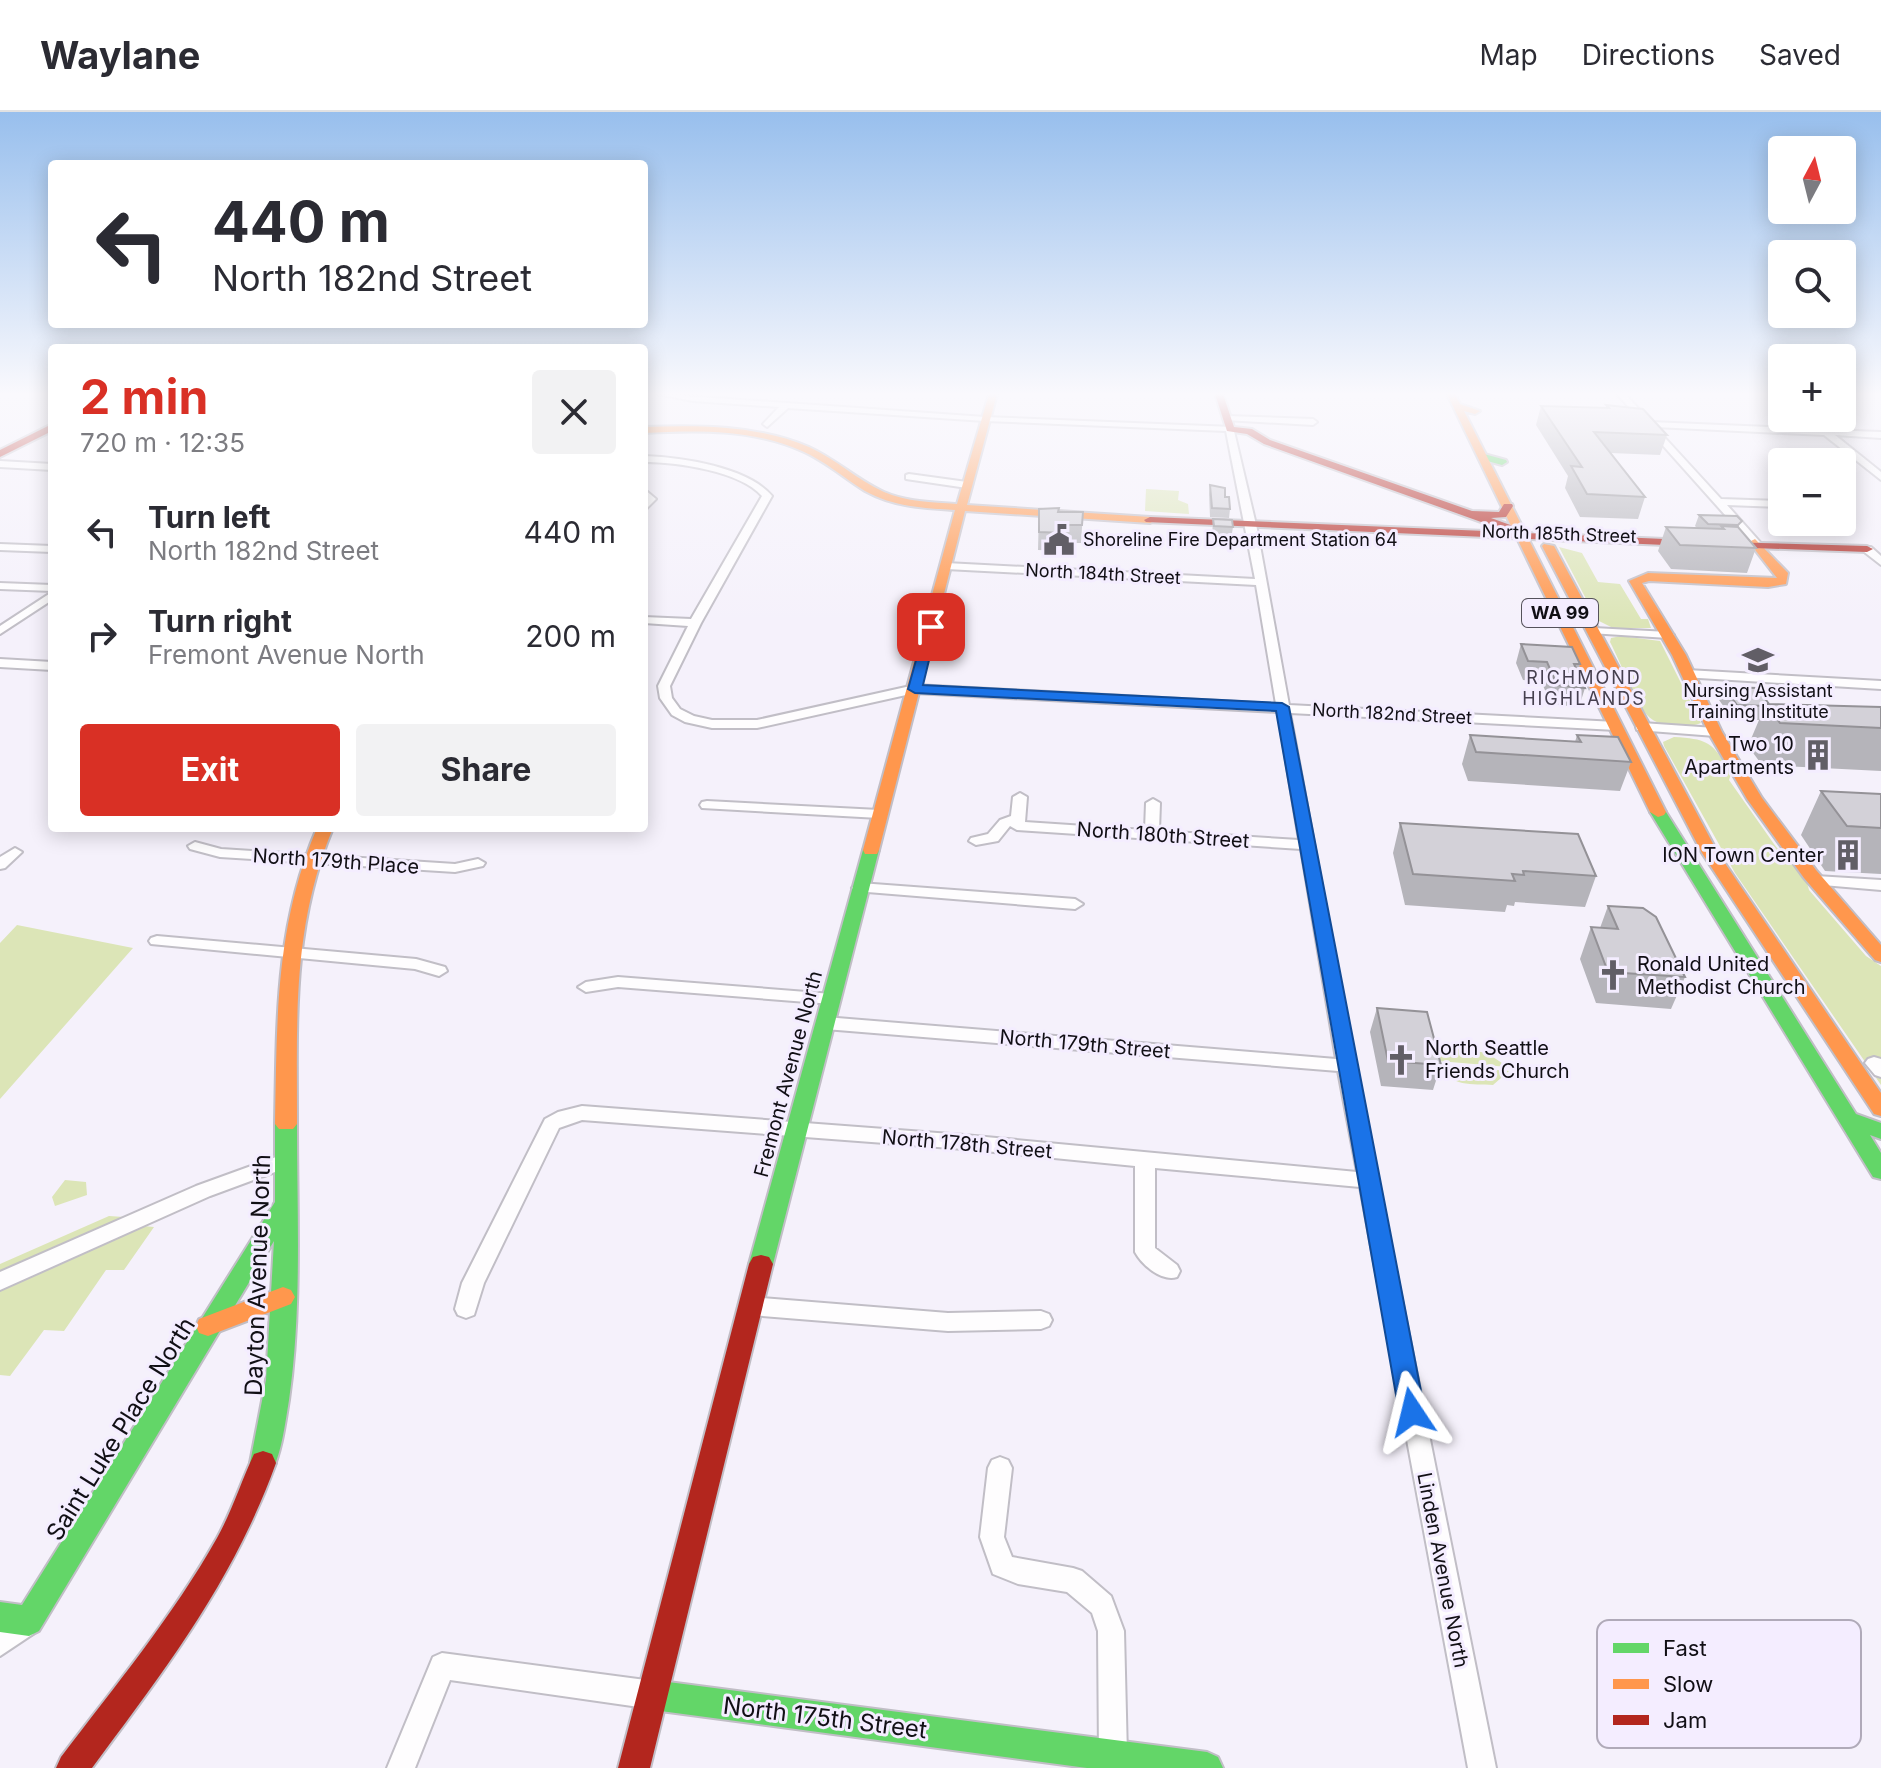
<!DOCTYPE html>
<html lang="en">
<head>
<meta charset="utf-8">
<style>
	:root { --surface:#fff; --page:#f2f2f3; --text:#2b2b33; --muted:#7c7c81; --line:#e1e1e2; --accent:#d93025 }
	body { margin:0; font-family:Inter,sans-serif; background:var(--page); color:var(--text); height:100vh; display:flex; flex-direction:column; font-size:30px; white-space:nowrap }
	* { box-sizing:border-box; margin:0 }
	p { font-size:26px; color:var(--muted) }
	.icon { flex:none; width:44px; height:44px; fill:none; stroke:currentColor; stroke-width:2; stroke-linecap:round; stroke-linejoin:round }
	.map { position:relative; flex:1; overflow:hidden }
	.sheet { position:absolute; left:48px; top:232px; width:600px; height:488px; display:flex; flex-direction:column; background:var(--surface); border-radius:8px; box-shadow:0 4px 20px #0003 }
	.sheet>* { flex:none }
	.hud { position:absolute; left:48px; top:48px; width:600px; height:168px; border-radius:8px; box-shadow:0 4px 20px #0003; background:#fff; color:var(--text); overflow:hidden }
	.needle { width:52px; rotate:7deg }
	.fabs { position:absolute; left:1768px; top:24px; display:grid; gap:16px }
	.fabs a { display:grid; place-items:center; width:88px; height:88px; border-radius:8px; background:var(--surface); box-shadow:0 4px 20px #0003; font-size:40px }
	.pin { position:absolute; display:grid; place-items:center; width:68px; height:68px; color:#fff; margin:-34px; border-radius:16px; box-shadow:0 4px 12px #0006 }
	.me { position:absolute; width:88px; margin:-44px; rotate:350deg; stroke-linejoin:round; filter:drop-shadow(0 0 6px #0008) }
	.turn { display:flex; align-items:center; gap:28px; height:168px; padding:0 32px; font-size:36px }
	.turn .icon { width:104px; height:104px; stroke-width:2.5 }
	.turn b { display:block; font-size:56px; line-height:68px }
	.round { display:grid; place-items:center; flex:none; width:84px; height:84px; border-radius:8px; background:var(--page) }
	.overview { display:flex; align-items:center; justify-content:space-between; height:136px; padding:0 32px }
	h1 { font-size:48px; font-weight:700; line-height:60px; color:var(--accent) }
	.primary-button { display:flex; gap:16px; margin-top:auto; padding:16px 32px }
	.primary-button a { flex:1; height:92px; border-radius:8px; background:var(--accent); color:#fff; font-size:32px; font-weight:700; line-height:92px; text-align:center }
	.primary-button a+a { background:var(--page); color:var(--text) }
	ul { padding:0; list-style:none }
	li { display:flex; align-items:center; gap:24px; height:104px; padding:0 32px }
	li div { flex:1 }
	li b { display:block; font-size:30px }
	li em { font-style:normal }
	header { display:flex; align-items:center; gap:48px; box-sizing:border-box; height:112px; padding:0 40px; background:var(--surface); border-bottom:2px solid var(--line) }
	header strong { font-size:38px }
	nav { display:flex; gap:44px; margin-inline-start:auto; font-size:28px }
	.map>svg:first-child { display:block }
</style>
</head>
<body>
<header>
<strong>Waylane</strong>
<nav><a>Map</a><a>Directions</a><a>Saved</a></nav>
</header>
<div class="map">
<svg width="1881" height="1656" viewBox="0 0 1881 1656">
	<rect width="100%" height="100%" fill="#f5f1fb"/>
	<path fill="#dce5b7" d="M1146,377L1179,379L1178,388L1188,392L1189,402L1145,399Z
		M1559,435L1582,441L1598,470L1620,472L1641,507H1648L1651,516H1613L1597,508Z
		M1621,524L1660,529L1701,611C1687,617 1658,616 1647,603C1633,585 1621,551 1610,530L1611,526Z
		M1674,625C1710,627 1713,631 1731,662L1729,668C1744,689 1759,711 1774,732C1786,749 1805,756 1809,778L1866,844L1881,854V973L1735,761L1664,634L1663,630Z
		M17,813L133,836L0,987V831Z
		M1450,935L1487,941L1508,955L1439,949V937Z
		M1440,953L1509,959L1493,973C1473,972 1449,975 1440,953Z
		M65,1068L86,1070L87,1083L55,1094L52,1085Z
		M178,1085L143,1114L154,1115L124,1158H106L64,1219L44,1218L10,1264L0,1263V1152L109,1104L124,1105Z"/>
	<g fill="none" stroke-linecap="round" stroke-linejoin="round">
		<defs>
			<path id="street" d="M658,282L985,305L1233,315L1257,417L1289,593L1616,610L1622,614L1616,618L1290,601L1355,954L1496,1656H1468L1360,1075L1155,1056V1136L1177,1153L1180,1159L1177,1165C1162,1170 1142,1153 1135,1140V1054L964,1037L582,1008L559,1016L484,1171L474,1203L466,1206L458,1203L455,1197L462,1171L545,1007L558,1000L582,994L964,1023L1357,1060L1338,959L825,917L816,911L825,905L1336,947L1301,737L1017,718L1010,714L998,729L976,733L969,729L971,726L988,722L1000,708L1011,704L1013,685L1020,681L1027,685L1025,710L1145,718L1146,691L1153,687L1160,691L1159,719L1299,728L1278,600L915,581L757,616H712L685,610L672,603L660,586L658,574L688,514L644,511V505L691,507L762,384C740,359 677,350 644,350V344C680,345 748,355 772,384L701,511L670,574L672,586L680,597L694,604L712,608H757L915,573L1276,592L1256,473L946,457L941,454L946,451L1255,467L1226,319L985,309L788,296L767,315L763,312L779,295L693,289Z
				M1617,282H1625L1651,310L1817,317L1804,306H1813L1828,318L1881,320V326L1835,323L1881,360V368L1824,323L1655,315L1721,387L1782,389V395L1727,393L1760,430L1751,432Z
				M1774,282H1782V287Z
				M1228,304L1313,307L1317,310L1313,313L1225,308Z
				M0,349L52,352V358L0,355Z
				M909,362L967,370L972,373L967,376L906,367V363Z
				M644,377L656,387L644,399Z
				M0,432L52,434V440L0,438Z
				M1863,435H1871L1881,444V453L1863,439Z
				M0,471L52,473V479L0,477Z
				M52,480V488L0,522V514Z
				M1594,516L1668,520L1674,523L1668,526L1590,521L1588,519Z
				M0,547L52,550V558L0,555Z
				M1687,558L1881,569V577L1683,565V559Z
				M1642,611L1715,616L1721,620L1715,624L1637,618L1636,615Z
				M707,689L879,698L886,702L879,706L702,696L700,693L702,690Z
				M195,730L221,737L455,752L478,747L485,751L483,754L455,760L220,745L190,737L188,734Z
				M15,736L22,740L5,756L0,757V745Z
				M1816,764L1881,768V778L1811,772L1808,769L1811,766Z
				M860,771L1075,787L1083,792L1075,797L855,779L852,776L855,773Z
				M157,824L416,847L445,855L447,859L439,864L415,857L151,832L149,829L151,826Z
				M618,865L832,882L840,887L832,892L618,875L586,880L578,875L586,870Z
				M1874,945L1881,947V965L1875,963L1865,951L1868,947Z
				M287,1041L294,1043L297,1048L294,1053L210,1084L0,1178V1160L196,1074Z
				M751,1185L948,1201L1041,1199L1049,1202L1052,1208L1049,1214L1041,1217L948,1219L751,1203L743,1200L740,1194L743,1188Z
				M1000,1345L1008,1348L1012,1356L1004,1425L1012,1445L1073,1456L1082,1459L1111,1484L1124,1519L1127,1644L1123,1654L1118,1656L1103,1654L1099,1644L1098,1519L1092,1501L1067,1480L1018,1472L993,1462L980,1425L988,1356L992,1348Z
				M24,1500L33,1504L37,1513L33,1522L0,1544V1515Z
				M442,1541L653,1569L663,1573L667,1583L663,1593L653,1597L450,1568L415,1656H387L433,1545Z"/>
			<path id="fast" d="M1484,342L1506,348L1507,350L1502,353L1480,347V343Z
				M1658,695L1666,700L1856,1002L1881,1011V1027L1870,1023L1881,1041V1067L1873,1065L1650,700Z
				M871,733L879,738L773,1152L769,1159L761,1161L753,1159L749,1152L863,738Z
				M286,1004L293,1007L297,1012C297,1104 302,1197 289,1288C285,1312 282,1338 272,1360L263,1363L254,1360L250,1351L266,1268L274,1129L39,1519L29,1524L0,1520V1490L22,1493L275,1090V1012L279,1007Z
				M653,1568L1207,1640L1218,1645L1223,1656H1087L653,1598L642,1594L638,1583L642,1572Z"/>
			<path id="slow" d="M989,282H997L967,393L1150,405L1156,408L1150,411L965,399L879,738L877,742H865L863,738L955,398C923,396 894,395 865,379C844,366 825,349 802,339C753,317 697,318 644,321V315C700,313 757,313 809,335C836,347 857,368 884,380C907,390 931,390 957,392Z
				M1447,282H1455L1460,292L1480,299L1475,302L1464,299L1666,700L1664,703L1658,705L1650,700Z
				M1755,427L1788,461L1786,472L1768,475L1649,469L1642,471L1686,543L1722,620L1762,686L1816,758L1881,833V850L1875,848L1804,766L1747,687L1708,620L1672,543L1629,469L1648,461L1777,466L1749,430Z
				M1544,432L1554,434L1718,741L1881,981V1004L1874,1002L1702,741L1542,434Z
				M317,716H333C292,814 297,908 297,1012L293,1017H279L275,1012C277,908 275,814 317,716Z
				M283,1175L291,1178L295,1185L291,1192L208,1224L199,1221L196,1214L199,1207Z"/>
			<path id="jam" d="M1215,282H1223L1234,315L1252,317L1270,328L1472,399L1499,400L1504,392H1512L1513,394L1506,405L1491,406L1524,418L1525,421L1688,428L1694,431L1688,434L1146,410L1144,408L1150,405L1509,420L1264,332L1247,322L1227,319Z
				M52,312V319L0,345V338Z
				M1723,430L1867,434L1873,437L1867,440L1727,435L1723,434Z
				M761,1143L769,1145L773,1152L650,1656H618L749,1152L753,1145Z
				M263,1339L272,1342L276,1351C233,1470 166,1556 92,1656H56L61,1645C115,1574 173,1504 217,1426C232,1399 241,1370 254,1342Z"/>
		</defs>
		<use href="#street" stroke="#c1bec6" stroke-width="4"/>
		<use href="#fast" stroke="#c1bec6" stroke-width="4"/>
		<use href="#slow" stroke="#c1bec6" stroke-width="4"/>
		<use href="#jam" stroke="#c1bec6" stroke-width="4"/>
		<use href="#street" fill="#fefdfe" fill-rule="evenodd"/>
		<use href="#fast" fill="#63d668" fill-rule="evenodd"/>
		<use href="#slow" fill="#ff974d" fill-rule="evenodd"/>
		<use href="#jam" fill="#b3261e" fill-rule="evenodd"/>
	</g>
	<path fill="#b5b4ba" d="M1606,293L1667,323L1660,343L1611,341L1645,385L1638,407L1580,405L1565,376L1568,364L1536,313L1541,294L1606,296Z
		M1210,373L1225,385L1230,397L1229,406L1210,405L1209,382Z
		M1039,397L1083,400L1081,431H1064L1063,439L1038,438Z
		M1699,403L1737,404L1739,416L1756,436L1747,461L1671,457L1658,439L1666,415L1697,416L1695,414Z
		M1213,407L1233,415L1231,427L1212,426Z
		M1521,532L1580,552L1578,560L1585,576L1579,595L1551,592L1541,569L1523,568L1516,551Z
		M1724,575L1769,592L1881,595V659L1762,653L1748,634L1759,608L1732,606L1719,588Z
		M1470,623L1575,630L1577,623L1631,650L1620,679L1468,669L1462,652Z
		M1821,679L1881,682V762L1825,759L1801,723Z
		M1400,711L1596,764L1585,795L1515,790L1514,794L1507,793L1505,800L1405,793L1393,741Z
		M1608,794L1685,865L1671,897L1596,891L1580,847L1591,815L1600,816Z
		M1377,896L1441,953L1433,978L1381,974L1370,920Z"/>
	<path fill="#d3d1d8" stroke="#949297" stroke-width="2" d="M1606,293L1643,297L1667,323L1594,320L1645,385L1587,382L1571,354L1582,355L1541,294L1609,296Z
		M1210,373L1225,376V385H1229L1230,397L1212,396Z
		M1059,396L1058,400H1083L1082,413H1065L1064,421L1039,420V397Z
		M1699,403L1737,404L1742,409L1738,413L1708,412Z
		M1213,407L1232,408L1233,415L1214,414Z
		M1721,414L1738,415L1756,436L1680,433L1666,415L1724,417Z
		M1521,532L1572,535L1580,552H1574L1585,576L1557,573L1547,550L1528,549Z
		M1724,575L1757,576L1769,592H1766L1765,594L1737,593Z
		M1766,592L1881,595V616L1780,611Z
		M1470,623L1581,630L1577,623L1618,625L1631,650L1476,640Z
		M1821,679L1881,682V716L1847,714Z
		M1400,711L1578,722L1596,764L1523,759L1524,763L1512,762L1515,769L1413,762Z
		M1608,794L1643,796L1656,805L1685,865L1608,860L1591,815L1618,817Z
		M1377,896L1427,900L1441,953L1388,949Z"/>
	<linearGradient id="sky" x2="0" y2="1"><stop stop-color="#98bfed"/><stop offset="0.55" stop-color="#faf9fd"/><stop offset="1" stop-color="#faf9fd" stop-opacity="0"/></linearGradient>
	<rect width="1881" height="513" fill="url(#sky)"/>
	<path fill="#1a73e8" stroke="#114b97" stroke-width="2" d="M926,512L937,515L923,573L1282,591L1289,595L1425,1300L1422,1308L1412,1312L1403,1308L1399,1300L1276,599L915,581L908,577Z"/>
	<defs>
		<symbol id="civic-bare" viewBox="-9 -9 18 18"><path d="M-.6-6.5H3V-4.5H.6V-3L4-1V1h2V6H-6V1h2V-1L-.6-3ZM-1.2 2.5V6h2.4V2.5Z" fill="#615e66" stroke="#f4edff" stroke-width="2.5" paint-order="stroke"/></symbol>
		<symbol id="university-bare" viewBox="-9 -9 18 18"><path d="M0-5L7-2L0 1L-7-2ZM-4 1L0 2.5L4 1V4Q0 6-4 4Z" fill="#615e66" stroke="#f4edff" stroke-width="2.5" paint-order="stroke"/></symbol>
		<symbol id="building-bare" viewBox="-9 -9 18 18"><path d="M-4-6H4V6H1V3H-1V6H-4ZM-2.5-4.3h1.7v1.8h-1.7ZM.8-4.3h1.7v1.8H.8ZM-2.5-1h1.7V.8h-1.7ZM.8-1h1.7V.8H.8Z" fill="#615e66" stroke="#f4edff" stroke-width="2.5" paint-order="stroke"/></symbol>
		<symbol id="church-bare" viewBox="-9 -9 18 18"><path d="M-1.2-6h2.4v3.5h3.3v2.4h-3.3V6h-2.4V-.1h-3.3v-2.4h3.3Z" fill="#615e66" stroke="#f4edff" stroke-width="2.5" paint-order="stroke"/></symbol>
	</defs>
	<g fill-rule="evenodd">
		<use href="#civic-bare" x="1037" y="406" width="44" height="44"/>
		<use href="#university-bare" x="1736" y="526" width="44" height="44"/>
		<use href="#building-bare" x="1796" y="621" width="44" height="44"/>
		<use href="#building-bare" x="1826" y="721" width="44" height="44"/>
		<use href="#church-bare" x="1591" y="841" width="44" height="44"/>
		<use href="#church-bare" x="1379" y="926" width="44" height="44"/>
	</g>
	<g text-anchor="middle" stroke-width="6" stroke-linejoin="round" paint-order="stroke">
		<g font-size="18" fill="#110f15" stroke="#f4edff">
			<text transform="translate(1559 422) rotate(2)" y="6">North 185th Street</text>
			<text transform="translate(1103 462) rotate(3)" y="6">North 184th Street</text>
			<text transform="translate(1392 602) rotate(3)" y="6">North 182nd Street</text>
		</g>
		<g font-size="18" fill="#110f15" stroke="#f4edff" text-anchor="start">
			<text x="1083" y="434">Shoreline Fire Department Station 64</text>
			<text x="1758" y="585" text-anchor="middle">Nursing Assistant<tspan x="1758" dy="21">Training Institute</tspan></text>
		</g>
		<rect fill="#f4edff" stroke="#55525b" stroke-width="2" x="1522" y="487" width="76" height="28" rx="6"/>
		<g font-size="18" font-weight="bold" fill="#110f15">
			<text x="1560" y="507">WA 99</text>
		</g>
		<g font-size="18" letter-spacing="2" fill="#46404f" stroke="#f4edff">
			<text x="1584" y="572">RICHMOND<tspan x="1584" dy="21">HIGHLANDS</tspan></text>
		</g>
		<g font-size="20" fill="#110f15" stroke="#f4edff" text-anchor="end">
			<text x="1794" y="639">Two 10<tspan x="1794" dy="23">Apartments</tspan></text>
			<text x="1824" y="750">ION Town Center</text>
			<text x="1637" y="859" text-anchor="start">Ronald United<tspan x="1637" dy="23">Methodist Church</tspan></text>
			<text x="1425" y="943" text-anchor="start">North Seattle<tspan x="1425" dy="23">Friends Church</tspan></text>
		</g>
		<g font-size="20" fill="#110f15" stroke="#f4edff">
			<text transform="translate(1163 723) rotate(4)" y="7">North 180th Street</text>
			<text transform="translate(336 749) rotate(4)" y="7">North 179th Place</text>
			<text transform="translate(1085 932) rotate(5)" y="7">North 179th Street</text>
			<text transform="translate(788 962) rotate(-75)" y="7">Fremont Avenue North</text>
			<text transform="translate(967 1032) rotate(5)" y="7">North 178th Street</text>
			<text transform="translate(1443 1458) rotate(79)" y="7">Linden Avenue North</text>
		</g>
		<g font-size="24" fill="#110f15" stroke="#f4edff">
			<text transform="translate(258 1163) rotate(-88)" y="8">Dayton Avenue North</text>
			<text transform="translate(121 1317) rotate(-58)" y="8">Saint Luke Place North</text>
			<text transform="translate(825 1606) rotate(7)" y="8">North 175th Street</text>
		</g>
	</g>
	<rect x="1597" y="1508" width="264" height="128" rx="12" fill="#f4edff" stroke="#b0aab9" stroke-width="2"/>
	<rect x="1613" y="1531" width="36" height="10" fill="#63d668"/>
	<rect x="1613" y="1567" width="36" height="10" fill="#ff974d"/>
	<rect x="1613" y="1603" width="36" height="10" fill="#b3261e"/>
	<g font-size="22" fill="#110f15">
		<text x="1663" y="1544">Fast</text>
		<text x="1663" y="1580">Slow</text>
		<text x="1663" y="1616">Jam</text>
	</g>
</svg>
<div class="fabs">
<a><svg class="needle" viewBox="-14 -14 28 28"><path d="M0-13l5 13h-10z" fill="#e53935"/><path d="M0 13l5-13h-10z" fill="#7c7c81"/></svg></a>
<a><svg class="icon" aria-label="search" viewBox="0 0 24 24"><circle cx="10" cy="10" r="6"/><path d="M15 15l6 6"/></svg></a>
<a>+</a>
<a>−</a>
</div>
<div class="pin" style="left:931px;top:515px;background:#d93025"><svg class="icon" aria-label="arrive" viewBox="0 0 24 24"><path d="M6 21V4h12l-3 4 3 4H6"/></svg></div>
<svg class="me" style="left:1412px;top:1300px" viewBox="-20 -20 40 40"><path d="M0-17L14 15 0 8-14 15z" fill="#1a73e8" stroke="#fff" stroke-width="4"/></svg>
<div class="hud">
<div class="turn"><svg class="icon" aria-label="left" viewBox="0 0 24 24"><path d="M17 20v-9H6M10 6l-5 5 5 5"/></svg><div><b>440 m</b>North 182nd Street</div></div>
</div>
<section class="sheet">
<div class="overview"><div><h1>2 min</h1><p>720 m · 12:35</p></div><a class="round"><svg class="icon" aria-label="close" viewBox="0 0 24 24"><path d="M6 6l12 12M18 6L6 18"/></svg></a></div>
<ul>
<li><svg class="icon" aria-label="left" viewBox="0 0 24 24"><path d="M17 20v-9H6M10 6l-5 5 5 5"/></svg><div><b>Turn left</b><p>North 182nd Street</p></div><em>440 m</em></li>
<li><svg class="icon" aria-label="right" viewBox="0 0 24 24"><path d="M7 20v-9h11M14 6l5 5-5 5"/></svg><div><b>Turn right</b><p>Fremont Avenue North</p></div><em>200 m</em></li>
</ul>
<div class="primary-button"><a>Exit</a><a>Share</a></div>
</section>
</div>
</body>
</html>
